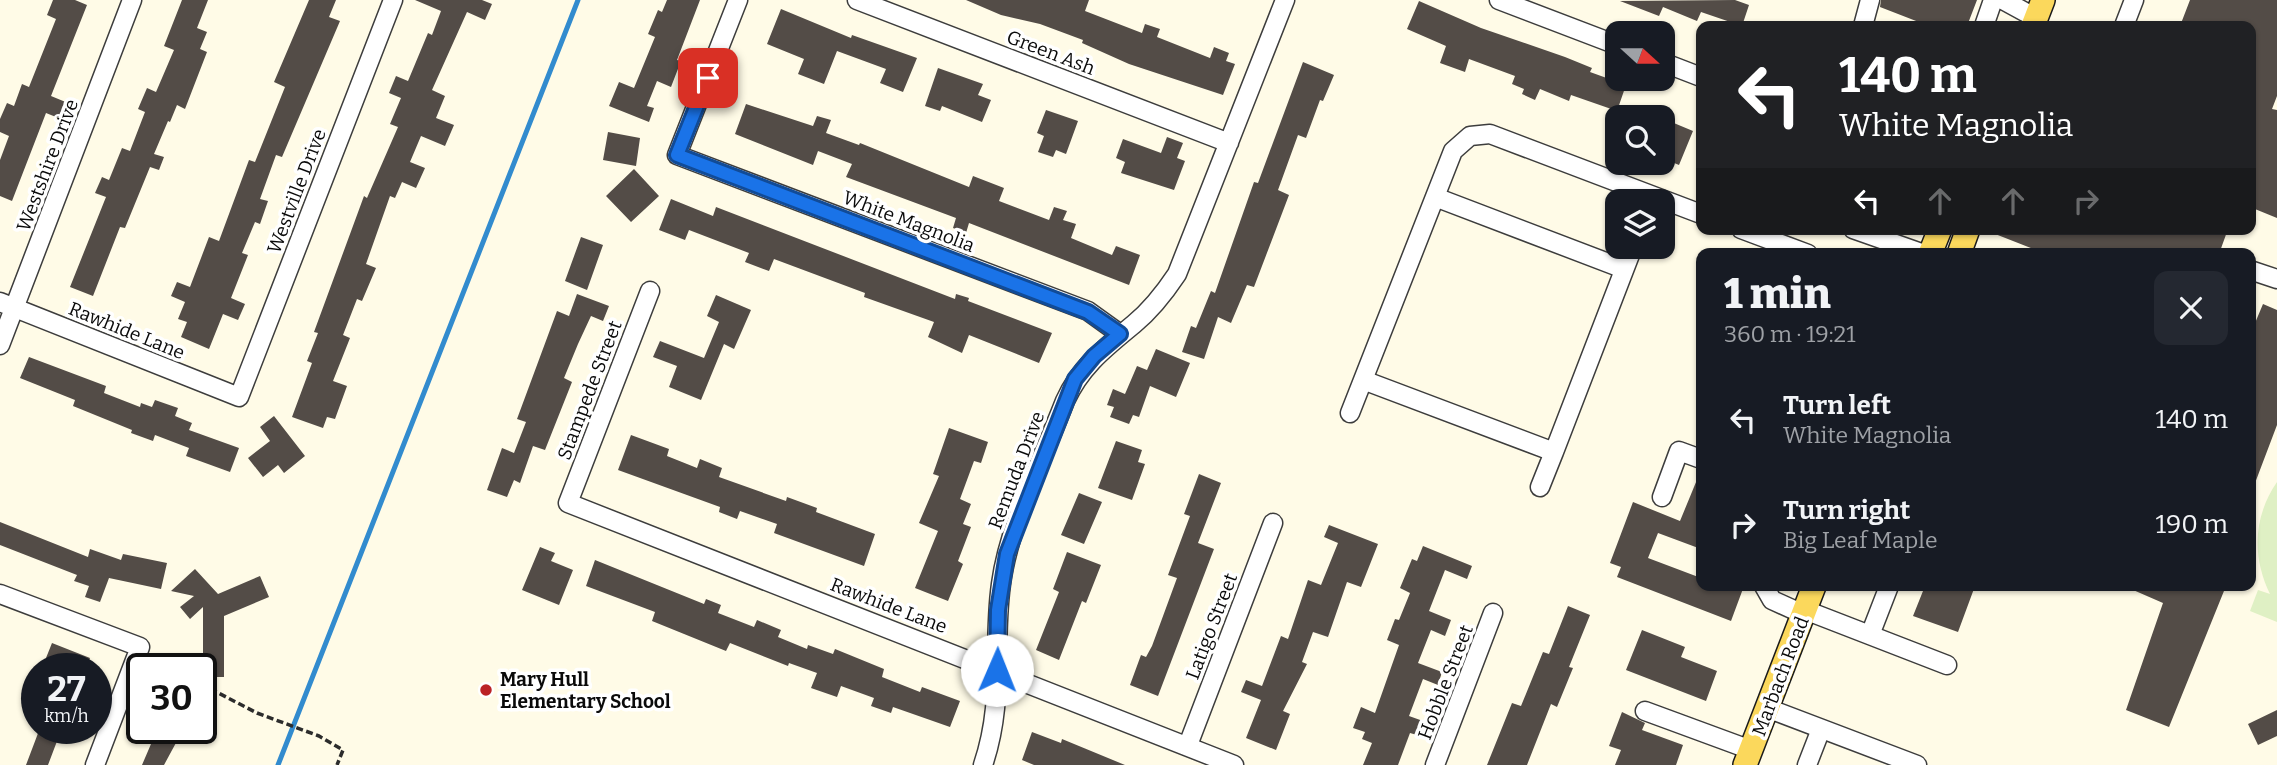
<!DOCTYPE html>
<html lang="en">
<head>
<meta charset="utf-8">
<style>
	:root { --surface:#171b24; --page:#242831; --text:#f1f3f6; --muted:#9ea1a6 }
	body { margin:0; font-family:Bitter,serif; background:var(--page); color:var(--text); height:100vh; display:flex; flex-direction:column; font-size:26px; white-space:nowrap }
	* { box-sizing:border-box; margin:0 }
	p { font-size:23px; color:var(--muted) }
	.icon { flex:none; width:38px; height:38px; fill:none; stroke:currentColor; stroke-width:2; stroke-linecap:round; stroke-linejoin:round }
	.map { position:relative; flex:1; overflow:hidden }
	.details { position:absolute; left:1696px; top:248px; width:560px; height:343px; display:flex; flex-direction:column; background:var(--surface); border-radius:14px; box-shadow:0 2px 5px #0004 }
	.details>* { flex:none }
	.hud { position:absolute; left:1696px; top:21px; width:560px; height:214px; border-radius:14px; box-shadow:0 2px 5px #0004; background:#202124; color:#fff; overflow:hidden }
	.needle { width:46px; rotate:111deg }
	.buttons { position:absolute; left:1605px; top:21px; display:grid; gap:14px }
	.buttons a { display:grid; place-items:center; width:70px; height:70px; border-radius:14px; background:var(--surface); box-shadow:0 2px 5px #0004; font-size:35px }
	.speed { position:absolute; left:21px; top:653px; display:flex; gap:14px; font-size:35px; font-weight:700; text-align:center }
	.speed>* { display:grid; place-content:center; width:91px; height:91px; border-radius:50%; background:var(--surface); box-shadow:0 2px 5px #0004; line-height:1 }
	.speed small { font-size:18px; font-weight:400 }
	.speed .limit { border:4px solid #111; border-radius:10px; background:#fff; color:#111 }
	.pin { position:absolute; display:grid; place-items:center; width:60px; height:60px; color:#fff; margin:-30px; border-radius:14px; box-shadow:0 4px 10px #0006 }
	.me { position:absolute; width:77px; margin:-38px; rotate:1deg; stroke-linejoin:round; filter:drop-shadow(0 0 5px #0008) }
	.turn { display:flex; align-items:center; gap:24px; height:147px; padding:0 28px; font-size:32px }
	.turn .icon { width:91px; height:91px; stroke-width:2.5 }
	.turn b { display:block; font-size:49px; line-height:60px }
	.lanes { display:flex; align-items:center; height:66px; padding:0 28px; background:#0003; justify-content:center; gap:35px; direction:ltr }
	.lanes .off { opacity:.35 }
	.round { display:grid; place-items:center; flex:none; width:74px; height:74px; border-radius:14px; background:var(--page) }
	.overview { display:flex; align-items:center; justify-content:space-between; height:119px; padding:0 28px }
	h1 { font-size:42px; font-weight:800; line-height:52px }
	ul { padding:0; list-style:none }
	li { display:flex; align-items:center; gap:21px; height:105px; padding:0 28px }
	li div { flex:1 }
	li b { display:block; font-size:26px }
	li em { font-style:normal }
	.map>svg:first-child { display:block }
</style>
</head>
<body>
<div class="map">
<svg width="2277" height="765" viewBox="0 0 2277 765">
	<rect width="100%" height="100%" fill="#fffbe7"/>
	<path fill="#dff0c4" d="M2277,482V622L2250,611L2258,590L2270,594C2252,557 2253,517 2277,482Z"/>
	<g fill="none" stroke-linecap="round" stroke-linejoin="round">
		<path stroke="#328bce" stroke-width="5" d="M278,765L578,0"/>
	</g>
	<path fill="#534c47" d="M53,0H75L87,5L51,96L68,103L61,119L46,113L12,201L0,196V160L9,136L0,132V119L7,103L14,106L22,84L29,87L56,19L47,15Z
		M182,0H208L197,28L207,32L200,49L207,52L185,109L177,105L170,122L168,121L154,154L164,157L159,170L150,167L125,228L120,227L93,296L70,287L106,197L95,193L102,177L109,180L122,148L130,151L145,112L138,109L147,88L156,92L174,50L164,46Z
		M309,0H336L329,17L340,21L282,157L276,155L260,199L268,201L260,224L255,222L242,253L248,255L231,298L245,304L238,320L223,314L209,349L181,337L187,322L178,319L185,302L171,296L177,282L190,287L209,237L219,241L249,160L255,162L285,87L274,82Z
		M415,0H482L492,4L485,20L467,12L432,90L445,96L436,118L454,125L445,146L421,136L410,162L425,168L416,188L402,182L395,198L390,196L366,264L376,268L362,301L357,299L343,335L350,338L333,381L347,386L335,419L327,417L323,428L292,417L312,363L307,361L318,333L314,332L364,196L367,198L398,127L390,124L401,98L389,93L396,76L408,81L428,33L432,35L441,11Z
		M667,0H700L677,60L681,61L671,87L657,81L647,106L654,108L649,122L609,106L619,82L634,88L655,37L648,34L658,10L662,12Z
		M966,0H1089L1085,11L1142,33L1145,24L1160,29L1157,37L1210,58L1214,47L1229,53L1226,61L1235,64L1223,95L1129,64L1082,43L1083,40L1040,24L1001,15Z
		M1735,0L1749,5L1742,26L1701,12L1697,21L1663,7L1659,16L1620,1Z
		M1881,0H1977L1967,26H1929L1880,7Z
		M2190,0H2277V96L2272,109L2277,110V218L2250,207V26H2180Z
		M1419,1L1481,28L1565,57L1592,68L1590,72L1626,85L1617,111L1571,95L1569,101L1540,89L1535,100L1522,94L1524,89L1512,84L1515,76L1469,59L1465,72L1440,63L1446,46L1407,29Z
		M781,9L851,38L852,35L917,58L903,92L880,83L886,69L837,51L824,84L798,74L804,59L767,44Z
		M1303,62L1334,75L1323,101L1320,100L1306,138L1298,135L1278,190L1289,195L1254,287L1247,285L1231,323L1218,317L1204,359L1182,352L1191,326L1196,328L1211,291L1215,293L1254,182L1258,183Z
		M938,68L983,84L978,95L991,100L982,122L942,106L940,111L925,106Z
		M746,104L813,126L817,116L831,120L826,133L859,145L860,143L969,187L973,176L1004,188L999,201L1049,220L1054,207L1067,211L1063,220L1076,224L1071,238L1112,255L1116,246L1140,255L1129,285L969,223L966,233L953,228L956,218L846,177L852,164L818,151L813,165L735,134Z
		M1046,110L1078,121L1066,154L1056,150L1053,157L1038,152L1044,136L1037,133Z
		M1669,121L1693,131L1679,165L1662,158V137Z
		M608,132L640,138L636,166L603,160Z
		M1167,137L1183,143L1177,158L1185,161L1174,190L1121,173L1125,162L1116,158L1123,139L1161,153Z
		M634,169L659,196L631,222L606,196Z
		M671,199L713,216L716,207L955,299L956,294L969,298L968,301L1052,333L1039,363L969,335L962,353L928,337L934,322L864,297L865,293L774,259L769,271L745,262L749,253L689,230L685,240L659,230Z
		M2228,229L2219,254H2046L1985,230Z
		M581,237L603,245L587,290L565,281Z
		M577,294L609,306L603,321L591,316L578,344L564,378L572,382L545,450L533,446L520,483L514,480L507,497L487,490L502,448L514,453L526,422L517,419L557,311L569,316Z
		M716,295L751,310L734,349L724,344L701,400L669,387L677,366L653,357L660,341L704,358L719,322L707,316Z
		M2263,304L2277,310V425L2252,491L2250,335Z
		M1156,349L1190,363L1176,397L1150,386L1139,417L1133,415L1129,424L1110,417L1114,407L1107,405L1113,389L1125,394L1137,366L1147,370Z
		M29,357L106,386L104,393L140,407L141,403L152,407L155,400L178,408L175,416L192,423L189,430L239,448L230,472L186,456L189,448L155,435L153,441L131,433L132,430L73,406L75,400L20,378Z
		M274,416L305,456L284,473L278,465L263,477L248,458L270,441L260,427Z
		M949,428L988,442L981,463L974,461L960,499L971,504L963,524L971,527L958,561L963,564L948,601L915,588L938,531L919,523L939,476L933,474Z
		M631,435L669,449L667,456L697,468L700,459L722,468L719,477L786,501L787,497L817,508L816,512L875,534L864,566L774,533L777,524L740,511L737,519L719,512L720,507L618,470Z
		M1116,441L1142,450L1138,462L1145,464L1132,500L1098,488Z
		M1701,470V549L1658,533L1648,558L1701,578V586H1744L1731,621L1617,577L1621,567L1610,563L1633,502L1680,521Z
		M1199,474L1221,483L1198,543L1214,549L1158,696L1130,685L1141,655L1146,657L1152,646L1177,578L1168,575L1190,516L1184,514Z
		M1079,493L1102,502L1084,544L1061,535Z
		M0,522L88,557L90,549L121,560L123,554L167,563L161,589L109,578L100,602L85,597L89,586L74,581L77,575L0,545Z
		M1329,525L1378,544L1361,587L1347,582L1328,637L1313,632L1302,662L1307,664L1283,711L1290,714L1276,750L1246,738L1261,700L1241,692L1246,680L1262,686L1281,636L1288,639L1308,580L1321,585L1338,543L1324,537Z
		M1423,546L1472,566L1467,579L1445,570L1429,611L1451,620L1445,636L1431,630L1418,663L1442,672L1438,685L1423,679L1409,716L1423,721L1417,735L1410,733L1398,765H1363L1372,743L1362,739L1365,732L1353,728L1361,707L1375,713L1399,645L1387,640L1395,619L1399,620L1410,593L1400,588L1412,559L1417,561Z
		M540,547L555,553L551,561L573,570L559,605L522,590Z
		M1067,552L1101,565L1086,603L1082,601L1059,660L1036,650L1059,592L1053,589Z
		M595,560L704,604L706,599L721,605L718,613L754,627L757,620L781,630L778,637L807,649L808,645L833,654L835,649L884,669L882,677L920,692L922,687L960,701L950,727L893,707L891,713L871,706L874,698L841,686L837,697L811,688L817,673L789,663L788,666L730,643L726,651L652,621L655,612L586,586Z
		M195,569L218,594L260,576L269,597L224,616V677H203V607L190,619L180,607L194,596L171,591Z
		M1925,586H1975L1958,632L1913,616Z
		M2124,586H2226L2169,727L2126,710L2163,603Z
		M1568,606L1590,615L1569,667L1573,668L1557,707L1551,704L1527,765H1487L1512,703L1521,706L1543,652L1549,654Z
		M1642,630L1685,647L1681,657L1717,671L1706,701L1626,670Z
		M52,643L90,658L86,668H63L64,665L46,658Z
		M2277,710V736L2258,745L2248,724Z
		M1622,712L1645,723L1642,730L1683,745L1676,765H1615L1621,750L1609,746Z
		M40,728H62L48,765H26Z
		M143,728H184L164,765H142L151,744L138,739Z
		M1032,732L1061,743L1062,739L1125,765H1034L1022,760Z"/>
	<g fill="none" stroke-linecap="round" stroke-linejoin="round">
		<defs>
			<path id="minor" d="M738,0L677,155L1088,311L1120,334
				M857,0L1229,143
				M1499,0L1617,45
				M2003,0L2036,18
				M1863,26L1870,0
				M1984,26L1993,0
				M2124,26L2134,0
				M1662,62L1701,77
				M1435,197L1624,269
				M1741,229L1808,254
				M1853,229L1924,254
				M2250,270L2277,279
				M650,291L568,503L1234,765
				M0,302L239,397L393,0
				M0,345L132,0
				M1363,380L1554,452L1540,487
				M1350,413L1453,151L1470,136L1490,134L1701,214
				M1554,452L1633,247
				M1662,497L1679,451L1701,459
				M1764,586L1772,600L1803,614
				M0,594L140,647L95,765
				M1805,610L1947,665
				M1870,635L1889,586
				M1767,708L1917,765
				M1645,711L1751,750
				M1188,745L1273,523
				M983,765C1005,700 992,649 1001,584C1009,524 1043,458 1065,401C1081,366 1105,348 1134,324C1151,310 1165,292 1177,274L1285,0
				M1435,765L1493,613
				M1807,765L1821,729"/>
			<path id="major" d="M2033,26L2043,0
				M1930,254L1940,229
				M1959,254L1968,229
				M1745,765L1814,586"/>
		</defs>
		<use href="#minor" stroke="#3d3d3d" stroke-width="21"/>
		<use href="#major" stroke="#1b1b1b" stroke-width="26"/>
		<path stroke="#2c2c2c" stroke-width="3.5" stroke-dasharray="7 3.5" stroke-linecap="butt" d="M153,656L172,668
			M201,684L257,713L319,736L343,750L337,765"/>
		<use href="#minor" stroke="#fff" stroke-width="18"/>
		<use href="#major" stroke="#fbd85c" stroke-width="23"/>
	</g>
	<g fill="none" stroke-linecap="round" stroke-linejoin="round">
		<defs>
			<path id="route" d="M708,78L677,155L1088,312L1120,334L1094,356L1075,379L1007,554L998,610L997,670"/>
		</defs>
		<use href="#route" stroke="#114b97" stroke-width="18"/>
		<use href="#route" stroke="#1a73e8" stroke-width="12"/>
	</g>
	<circle fill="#bb2225" stroke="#fff" stroke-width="2.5" cx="486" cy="690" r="7"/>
	<g text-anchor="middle" stroke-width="7" stroke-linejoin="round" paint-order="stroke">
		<g font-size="19" fill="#0a0a0a" stroke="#fff">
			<text transform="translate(1051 52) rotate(21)" y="7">Green Ash</text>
			<text transform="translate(47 165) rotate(-69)" y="7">Westshire Drive</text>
			<text transform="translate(296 191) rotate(-69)" y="7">Westville Drive</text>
			<text transform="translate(909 221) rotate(21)" y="7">White Magnolia</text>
			<text transform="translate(127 330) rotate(22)" y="7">Rawhide Lane</text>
			<text transform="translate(589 390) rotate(-69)" y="7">Stampede Street</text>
			<text transform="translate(1016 470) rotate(-69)" y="7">Remuda Drive</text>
			<text transform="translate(889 605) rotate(21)" y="7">Rawhide Lane</text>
			<text transform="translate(1211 626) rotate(-69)" y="7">Latigo Street</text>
			<text transform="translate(1780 676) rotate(-69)" y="7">Marbach Road</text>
			<text transform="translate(1445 682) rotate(-69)" y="7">Hobble Street</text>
		</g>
		<g font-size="19" font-weight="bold" fill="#0a0a0a" stroke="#fff" text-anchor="start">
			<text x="500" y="686">Mary Hull<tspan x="500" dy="22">Elementary School</tspan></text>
		</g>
	</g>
</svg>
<div class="buttons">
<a><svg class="needle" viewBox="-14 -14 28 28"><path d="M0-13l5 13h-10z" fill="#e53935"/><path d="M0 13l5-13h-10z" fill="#9ea1a6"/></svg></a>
<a><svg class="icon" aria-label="search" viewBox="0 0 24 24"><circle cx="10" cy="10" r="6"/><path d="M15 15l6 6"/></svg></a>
<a><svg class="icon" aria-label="layers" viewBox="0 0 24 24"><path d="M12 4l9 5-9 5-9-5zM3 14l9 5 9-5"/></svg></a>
</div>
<div class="speed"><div>27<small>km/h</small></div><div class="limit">30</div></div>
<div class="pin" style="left:708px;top:78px;background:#d93025"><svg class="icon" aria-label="arrive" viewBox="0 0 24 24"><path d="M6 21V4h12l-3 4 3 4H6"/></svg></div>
<svg class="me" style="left:997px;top:670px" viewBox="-20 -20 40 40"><circle r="19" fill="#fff"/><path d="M0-13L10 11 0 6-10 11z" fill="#1a73e8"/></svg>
<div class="hud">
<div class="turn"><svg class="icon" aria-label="left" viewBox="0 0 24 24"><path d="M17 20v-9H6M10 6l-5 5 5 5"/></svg><div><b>140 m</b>White Magnolia</div></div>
<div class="lanes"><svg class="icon" aria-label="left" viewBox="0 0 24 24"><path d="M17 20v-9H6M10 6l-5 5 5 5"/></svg><svg class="icon off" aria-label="ahead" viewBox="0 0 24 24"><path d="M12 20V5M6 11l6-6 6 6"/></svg><svg class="icon off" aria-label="ahead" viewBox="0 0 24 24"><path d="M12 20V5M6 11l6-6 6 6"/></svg><svg class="icon off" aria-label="right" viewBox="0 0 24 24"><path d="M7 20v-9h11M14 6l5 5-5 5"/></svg></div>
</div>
<section class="details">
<div class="overview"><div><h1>1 min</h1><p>360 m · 19:21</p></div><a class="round"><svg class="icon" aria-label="close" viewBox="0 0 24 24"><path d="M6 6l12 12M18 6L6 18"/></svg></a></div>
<ul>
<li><svg class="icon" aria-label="left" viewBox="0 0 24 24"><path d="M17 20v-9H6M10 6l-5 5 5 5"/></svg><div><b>Turn left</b><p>White Magnolia</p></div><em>140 m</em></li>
<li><svg class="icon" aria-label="right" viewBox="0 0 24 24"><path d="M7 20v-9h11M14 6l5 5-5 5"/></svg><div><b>Turn right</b><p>Big Leaf Maple</p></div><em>190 m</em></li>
</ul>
</section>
</div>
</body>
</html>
